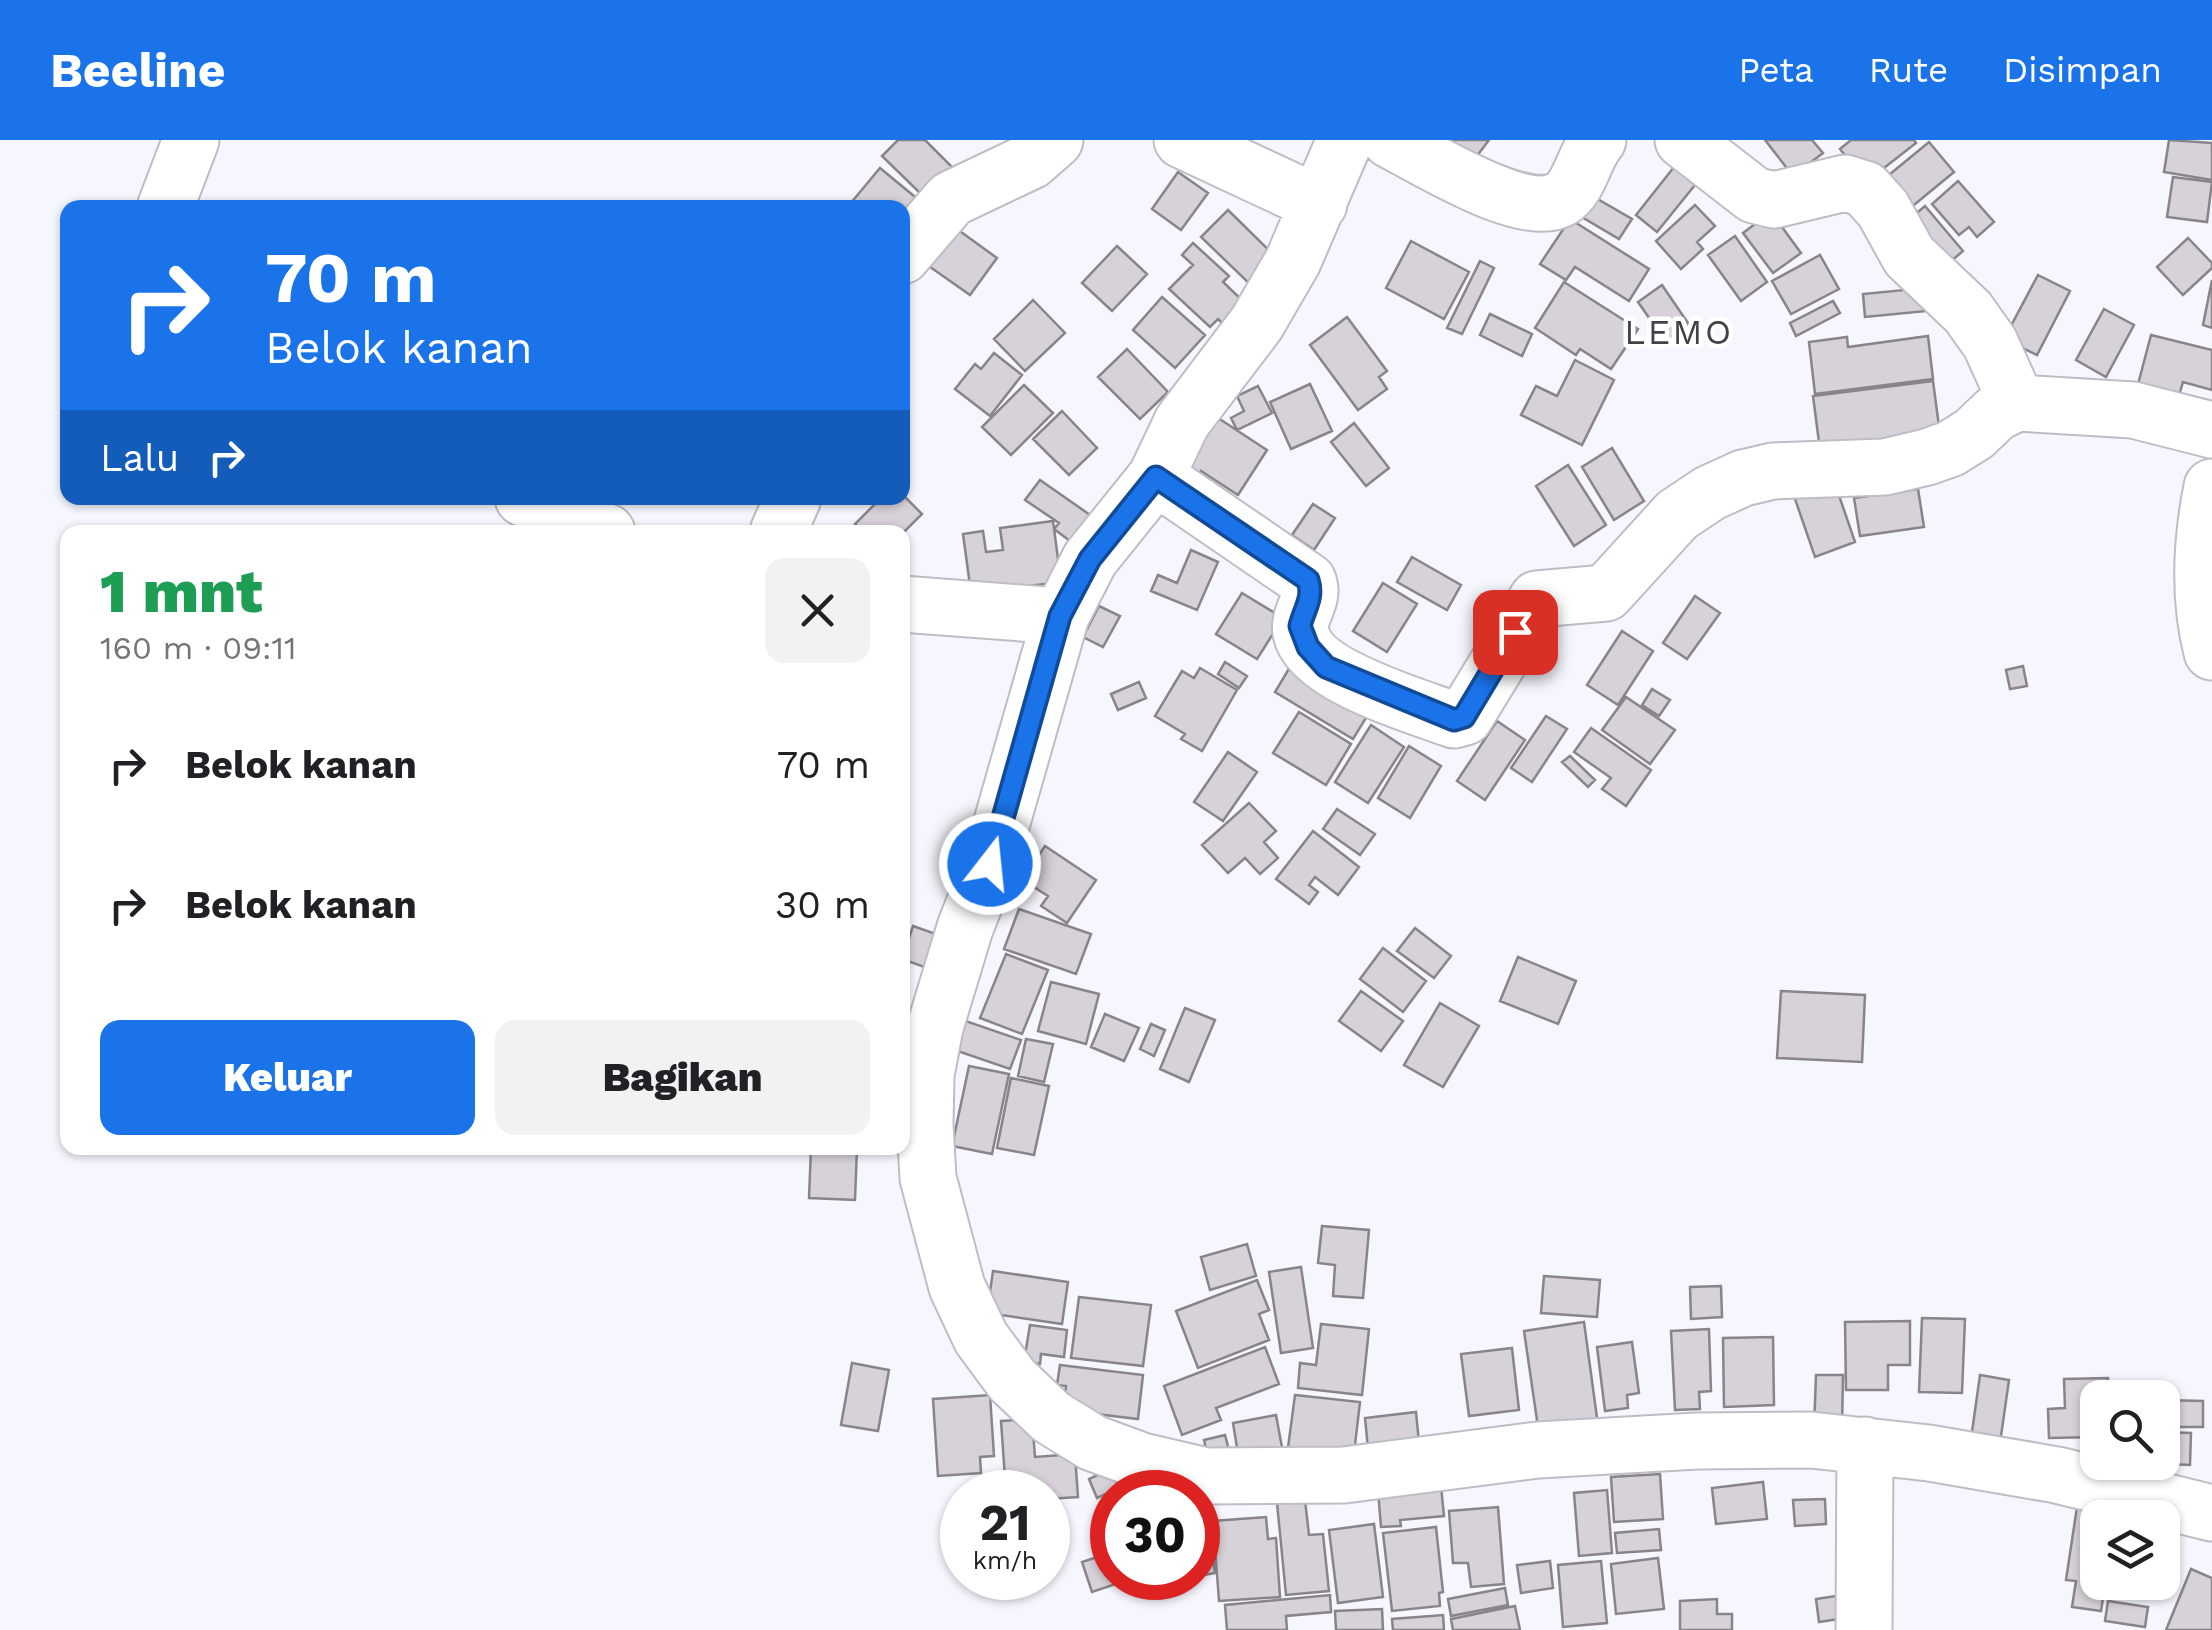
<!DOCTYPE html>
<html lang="id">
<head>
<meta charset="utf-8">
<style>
	:root { --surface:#fff; --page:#f2f2f2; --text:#202124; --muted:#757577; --accent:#1a73e8 }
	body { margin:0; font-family:"Work Sans",sans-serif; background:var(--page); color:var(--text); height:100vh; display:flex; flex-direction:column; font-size:38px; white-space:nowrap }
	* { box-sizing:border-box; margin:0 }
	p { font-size:32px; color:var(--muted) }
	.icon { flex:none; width:55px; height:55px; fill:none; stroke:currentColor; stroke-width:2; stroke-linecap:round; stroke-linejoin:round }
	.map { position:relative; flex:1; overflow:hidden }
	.sheet { position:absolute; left:60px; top:385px; width:850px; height:630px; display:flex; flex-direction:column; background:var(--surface); border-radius:20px; box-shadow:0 2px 8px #0004 }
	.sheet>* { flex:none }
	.guide { position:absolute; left:60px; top:60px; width:850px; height:305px; border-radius:20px; box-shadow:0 2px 8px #0004; background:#1a73e8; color:#fff; overflow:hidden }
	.buttons { position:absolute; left:2080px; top:1240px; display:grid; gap:20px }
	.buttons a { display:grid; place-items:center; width:100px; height:100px; border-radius:20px; background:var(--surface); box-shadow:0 2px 8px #0004; font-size:50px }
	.speed { position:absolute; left:940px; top:1330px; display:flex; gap:20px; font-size:50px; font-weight:700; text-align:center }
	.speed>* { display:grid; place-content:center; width:130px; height:130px; border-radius:50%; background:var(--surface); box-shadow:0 2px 8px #0004; line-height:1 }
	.speed small { font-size:25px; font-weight:400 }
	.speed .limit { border:15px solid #d22; background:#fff; color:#111 }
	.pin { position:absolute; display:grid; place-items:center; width:85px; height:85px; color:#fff; margin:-42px; border-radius:20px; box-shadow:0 5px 15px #0006 }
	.me { position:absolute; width:110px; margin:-55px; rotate:16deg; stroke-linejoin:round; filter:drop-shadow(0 0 8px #0008) }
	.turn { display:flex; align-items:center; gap:35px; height:210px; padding:0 40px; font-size:45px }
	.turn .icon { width:130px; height:130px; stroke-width:2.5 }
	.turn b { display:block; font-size:70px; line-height:85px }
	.then { display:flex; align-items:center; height:95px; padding:0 40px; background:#0003; gap:20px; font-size:38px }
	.round { display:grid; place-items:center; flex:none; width:105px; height:105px; border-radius:20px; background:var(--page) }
	.head { display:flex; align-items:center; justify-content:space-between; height:170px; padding:0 40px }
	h1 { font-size:60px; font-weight:800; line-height:75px; color:#1e9e55 }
	.action { display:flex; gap:20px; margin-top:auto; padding:20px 40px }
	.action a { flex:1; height:115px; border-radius:20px; background:var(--accent); color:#fff; font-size:40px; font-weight:800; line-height:115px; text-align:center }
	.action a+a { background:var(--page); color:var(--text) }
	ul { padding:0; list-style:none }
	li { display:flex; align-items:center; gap:30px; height:140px; padding:0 40px }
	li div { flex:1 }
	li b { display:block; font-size:38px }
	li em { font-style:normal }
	header { display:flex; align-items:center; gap:60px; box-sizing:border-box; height:140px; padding:0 50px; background:var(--accent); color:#fff }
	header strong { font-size:48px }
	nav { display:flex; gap:55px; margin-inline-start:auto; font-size:35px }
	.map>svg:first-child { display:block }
</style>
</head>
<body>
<header>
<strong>Beeline</strong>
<nav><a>Peta</a><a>Rute</a><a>Disimpan</a></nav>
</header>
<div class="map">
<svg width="2212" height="1490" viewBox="0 0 2212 1490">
	<rect width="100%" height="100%" fill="#f6f7fe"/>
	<path fill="#d7d2d8" stroke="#89848a" stroke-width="2.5" d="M898,0H925L952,27L923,56L882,16Z
		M1429,0H1489L1467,29Z
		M1765,0H1812L1823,13L1793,36Z
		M1851,0H1914L1916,3L1866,42L1840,9Z
		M2169,0L2212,3V40L2164,32Z
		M1929,2L1954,32L1903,74L1878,44Z
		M1674,27L1695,45L1657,92L1636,75Z
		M880,28L926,66L902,94V68H855L850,64Z
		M1178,32L1208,53L1181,90L1152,69Z
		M2173,37L2212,42L2207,82L2167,77Z
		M1958,41L1994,82L1977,97L1969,87L1959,95L1932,64Z
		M1582,50L1632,79L1619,99L1570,70Z
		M1695,65L1715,86L1697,102L1703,109L1681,129L1656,101Z
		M1925,66L1963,111L1937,133L1898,89Z
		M1228,70L1281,122L1255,149L1201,97Z
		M1771,72L1801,113L1773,133L1743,93Z
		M1570,79L1649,129L1629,161L1575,127L1566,140L1540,124Z
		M950,84L997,118L970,155L923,122Z
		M1735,96L1767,142L1741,161L1708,115Z
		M2188,98L2212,123V128L2183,155L2157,127Z
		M1411,101L1469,132L1444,179L1386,148Z
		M1193,103L1229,136L1223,142L1245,163L1224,185L1218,179L1210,187L1169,149L1193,125L1182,115Z
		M1117,106L1147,134L1112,171L1082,143Z
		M1820,115L1839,149L1791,174L1772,141Z
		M1480,121L1494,128L1462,194L1447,188Z
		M2038,135L2070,151L2037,215L2004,199Z
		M2212,140V188L2203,185Z
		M1564,142L1638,189L1611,229L1580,209L1576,215L1535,188Z
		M1662,145L1692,189L1668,205L1638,162Z
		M1924,148L1927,171L1865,177L1863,154Z
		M1162,157L1205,195L1175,228L1133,190Z
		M1033,160L1065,193L1025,231L994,199Z
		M1833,161L1840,173L1796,196L1790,183Z
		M2104,169L2134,185L2106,237L2076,220Z
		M1490,174L1532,194L1522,216L1480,195Z
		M1347,177L1387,231L1379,237L1387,249L1358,270L1310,205Z
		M2151,195L2212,210V250L2183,242L2177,262L2136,252Z
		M1928,196L1933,239L1815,254L1809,202L1847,197L1848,207Z
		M1127,209L1168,252L1140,279L1098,237Z
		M994,213L1022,235L990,276L955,249L975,224L981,229Z
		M1575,220L1614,240L1582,305L1521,275L1536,246L1557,256Z
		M1933,241L1940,294L1820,310L1813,256Z
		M1310,244L1332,291L1291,309L1270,262Z
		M1024,245L1053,273L1011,315L982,287Z
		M1258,246L1272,273L1237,290L1231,278L1244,271L1237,256Z
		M1062,271L1097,308L1069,335L1033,299Z
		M1209,272L1267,310L1238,355L1201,331L1197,337L1176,323Z
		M1354,283L1389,328L1366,346L1331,302Z
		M1612,308L1644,361L1614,380L1582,327Z
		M1568,325L1606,385L1574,406L1536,346Z
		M1040,340L1093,377L1074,404L1054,389L1059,383L1025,360Z
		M1834,341L1855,402L1815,417L1794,356Z
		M1918,349L1924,387L1860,396L1854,358Z
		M902,354L922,374L902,394L863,392L855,384L881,358H902Z
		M1313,364L1335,378L1314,410L1292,395Z
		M1053,381L1061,442L971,453L963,394L983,391L986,412L1003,410L1000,388Z
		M1191,410L1218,422L1197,470L1151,451L1158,435L1177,443Z
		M1412,417L1461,445L1447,470L1397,442Z
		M1383,443L1417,464L1387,512L1353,491Z
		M1242,453L1283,478L1257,519L1216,494Z
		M1695,456L1720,473L1687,519L1663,503Z
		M1099,466L1120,476L1103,507L1083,497Z
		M1622,491L1653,511L1618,565L1587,545Z
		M1225,522L1247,536L1239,548L1218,534Z
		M1293,522L1372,568L1353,599L1275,552Z
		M2023,526L2027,546L2010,549L2006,530Z
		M1200,528L1237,550L1202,611L1181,599L1185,594L1155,576L1182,531L1194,538Z
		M1139,542L1146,558L1118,570L1111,554Z
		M1652,549L1670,560L1659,576L1642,565Z
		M1626,557L1675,590L1650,624L1602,590Z
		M1299,572L1351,604L1326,645L1273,613Z
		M1546,576L1567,589L1532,642L1511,628Z
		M1497,581L1525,600L1485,660L1457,641Z
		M1371,585L1404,607L1368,663L1335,642Z
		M1591,588L1651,630L1626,666L1602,649L1611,638L1574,612Z
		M1409,606L1441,626L1410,678L1378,658Z
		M1228,612L1257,632L1223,681L1194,662Z
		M1570,616L1595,640L1588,647L1562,622Z
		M1249,663L1276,691L1264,702L1278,718L1260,734L1245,718L1228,733L1202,705Z
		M1337,669L1375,694L1360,715L1323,689Z
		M1313,691L1359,727L1338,755L1315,737L1309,745L1318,752L1309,764L1276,739Z
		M1016,695L1033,702L1022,726L1005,719Z
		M1045,706L1096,740L1067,783L1041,766L1048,756L1023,740Z
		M1019,769L1091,794L1076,834L1004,809Z
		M913,786L950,799L938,832L902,819Z
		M1415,788L1451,816L1434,838L1397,811Z
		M1383,808L1426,841L1403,872L1360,839Z
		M1006,814L1048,830L1022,894L980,878Z
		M1518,817L1576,841L1558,884L1500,861Z
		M1051,842L1099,854L1086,904L1038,891Z
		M1361,851L1403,881L1381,911L1339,881Z
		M1781,851L1865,855L1862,922L1777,918Z
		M1440,863L1479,886L1443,947L1404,925Z
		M1185,868L1215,880L1189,942L1160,929Z
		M1105,874L1139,888L1124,921L1091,907Z
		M951,876L1021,900L1010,929L940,905Z
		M1151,884L1165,890L1154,916L1140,909Z
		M1026,899L1053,904L1044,942L1018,936Z
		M969,926L1009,934L992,1014L952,1006Z
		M1011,938L1049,946L1034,1015L997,1008Z
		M811,1008H857L855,1060L809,1058Z
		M1322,1086L1369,1090L1363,1158L1333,1156L1335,1125L1318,1123Z
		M1247,1104L1256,1136L1210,1150L1201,1117Z
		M1301,1127L1313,1208L1281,1213L1269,1132Z
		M993,1131L1068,1142L1062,1184L987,1173Z
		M1544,1136L1600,1140L1597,1177L1541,1173Z
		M1257,1140L1269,1170L1259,1174L1269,1200L1198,1228L1176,1171Z
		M1721,1146L1722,1177L1691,1179L1690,1147Z
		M1079,1157L1151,1165L1143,1226L1071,1218Z
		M1922,1178L1965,1179L1962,1253L1919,1252Z
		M1910,1181V1225H1888V1250H1846L1845,1182Z
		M1584,1182L1598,1285L1539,1294L1524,1191Z
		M1321,1184L1369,1189L1362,1255L1298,1248L1300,1223L1316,1225Z
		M1030,1185L1067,1190L1064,1217L1041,1214L1040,1224L1024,1221Z
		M1709,1189L1711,1251L1699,1252L1700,1269L1675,1270L1671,1191Z
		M1773,1197L1774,1265L1724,1267L1723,1198Z
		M1632,1202L1639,1253L1627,1255L1628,1268L1605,1271L1597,1207Z
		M1265,1207L1279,1244L1216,1268L1221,1280L1182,1295L1164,1246Z
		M1512,1208L1519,1270L1469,1276L1461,1214Z
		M852,1223L889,1230L878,1291L841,1285Z
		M1060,1225L1143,1235L1138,1279L1063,1270L1066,1246L1057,1245Z
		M1816,1235H1843L1842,1289H1814Z
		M1980,1235L2009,1240L2000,1303L1971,1299Z
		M2108,1238L2109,1258H2098V1297L2049,1298L2048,1269L2065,1268L2064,1239Z
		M990,1255L994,1316L980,1317L981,1333L938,1336L933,1259Z
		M1295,1255L1360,1262L1353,1322L1287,1315Z
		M2162,1260L2203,1261V1287H2162Z
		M1416,1272L1420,1313L1369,1319L1365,1278Z
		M1276,1275L1284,1318L1240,1326L1233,1283Z
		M1032,1279L1035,1317L1075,1314L1078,1357L1048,1359V1352H1006L1001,1281Z
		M2162,1292L2191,1293L2190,1325L2149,1323L2162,1322Z
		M1225,1295L1232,1321L1210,1326L1204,1300Z
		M1110,1329L1119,1348L1097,1358L1089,1339Z
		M1660,1334L1663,1379L1614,1382L1611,1337Z
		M1763,1342L1767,1379L1716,1384L1712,1348Z
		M1441,1346L1444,1376L1400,1380L1401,1386L1381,1387L1378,1351Z
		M1607,1350L1612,1413L1579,1416L1574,1353Z
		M1825,1359L1826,1384L1795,1386L1793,1360Z
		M1305,1360L1309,1395L1323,1394L1329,1451L1286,1455L1277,1363Z
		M1498,1367L1504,1444L1471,1447L1468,1423H1453L1449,1371Z
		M2077,1367L2124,1378H2098L2096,1444L2105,1445L2101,1471L2072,1467L2076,1441L2066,1440Z
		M1206,1371L1215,1433L1198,1436V1372Z
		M1266,1377L1268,1399L1276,1398L1280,1457L1219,1461L1213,1381Z
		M2162,1378L2178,1379L2173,1451L2109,1448V1442H2162Z
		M1374,1384L1383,1457L1338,1463L1329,1390Z
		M1436,1387L1443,1452L1439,1453L1440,1466L1392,1471L1383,1393Z
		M1659,1389L1661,1410L1617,1413L1615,1393Z
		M1112,1412V1438H1121L1122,1442L1092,1452L1082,1422Z
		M1658,1418L1664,1469L1616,1474L1611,1424Z
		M1550,1421L1553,1448L1521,1453L1517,1425Z
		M1601,1421L1607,1483L1563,1487L1558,1425Z
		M2191,1429L2212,1438V1490H2166Z
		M1505,1448L1508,1465L1451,1476L1448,1459Z
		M1856,1453L1859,1476L1819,1482L1816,1459Z
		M1330,1455L1331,1472L1286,1476L1287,1490H1227L1225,1465Z
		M1717,1459V1474H1732V1490H1680V1461Z
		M2108,1461L2148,1467L2145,1487L2105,1481Z
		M1515,1466L1520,1490H1453L1451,1479Z
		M1382,1469L1383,1490H1336L1335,1471Z
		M1443,1475L1444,1490H1393L1392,1479Z"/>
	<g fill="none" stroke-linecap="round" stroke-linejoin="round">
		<defs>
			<path id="minor" d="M1182,0L1319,64
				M1345,0L1293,121L1257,183L1182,282L1156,337L1090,419L1061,476L990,724L965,788L935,887L926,935L925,984L928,1038L957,1147L981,1198L1012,1240L1051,1277L1093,1303L1142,1321L1206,1336L1344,1335L1538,1310L1697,1301L1811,1300L1929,1313L2057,1335L2212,1373
				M1390,0C1425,18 1524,80 1561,59C1580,48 1584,16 1598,0
				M1683,0L1754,55L1774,60L1845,43L1865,49L1883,69L1909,116L1968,172L1990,203L2017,263
				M165,68L191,0
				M902,116L951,59L1031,21L1055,0
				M1156,337L1308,441C1316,461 1297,473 1301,493C1310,536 1416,566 1454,580L1465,577L1537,459L1606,453L1677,375L1710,353L1743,338L1773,331L1885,327L1927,317L1950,309L1974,294L1996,273L2017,263L2133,270L2212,290
				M2212,347C2201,402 2198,458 2212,512
				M523,358L607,392
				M778,392L793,358
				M902,464L1061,476
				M1864,1490L1865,1305"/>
		</defs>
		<use href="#minor" stroke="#bdbec5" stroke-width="59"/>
		<use href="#minor" stroke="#fff" stroke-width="55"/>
	</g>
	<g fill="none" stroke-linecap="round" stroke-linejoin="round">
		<defs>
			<path id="route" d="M990,724L1060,476L1090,419L1156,337L1308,440C1314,458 1304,469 1300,486L1308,507L1326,527L1454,580L1464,577L1515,492"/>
		</defs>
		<use href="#route" stroke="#114b97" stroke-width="25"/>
		<use href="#route" stroke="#1a73e8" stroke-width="18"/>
	</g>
	<g text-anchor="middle" stroke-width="9" stroke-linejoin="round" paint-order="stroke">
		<g font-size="35" letter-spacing="2.5" fill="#414247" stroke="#fff">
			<text x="1679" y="204">LEMO</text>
		</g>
	</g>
</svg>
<div class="buttons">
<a><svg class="icon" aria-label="search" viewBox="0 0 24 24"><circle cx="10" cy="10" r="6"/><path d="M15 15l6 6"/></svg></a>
<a><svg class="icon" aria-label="layers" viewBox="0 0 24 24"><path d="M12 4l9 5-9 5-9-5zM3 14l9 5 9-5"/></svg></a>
</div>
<div class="speed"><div>21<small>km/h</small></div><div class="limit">30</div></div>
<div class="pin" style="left:1515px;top:492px;background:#d93025"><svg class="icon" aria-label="arrive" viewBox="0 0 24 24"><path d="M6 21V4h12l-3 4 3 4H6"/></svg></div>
<svg class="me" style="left:990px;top:724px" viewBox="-20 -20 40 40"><circle r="17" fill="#1a73e8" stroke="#fff" stroke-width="3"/><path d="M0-11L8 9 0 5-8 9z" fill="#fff"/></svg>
<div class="guide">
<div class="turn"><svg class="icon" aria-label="right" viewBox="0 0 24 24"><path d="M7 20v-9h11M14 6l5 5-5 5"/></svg><div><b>70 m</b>Belok kanan</div></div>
<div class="then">Lalu<svg class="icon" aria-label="right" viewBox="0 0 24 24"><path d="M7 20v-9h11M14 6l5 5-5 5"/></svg></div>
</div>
<section class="sheet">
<div class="head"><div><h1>1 mnt</h1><p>160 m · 09:11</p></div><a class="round"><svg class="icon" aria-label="close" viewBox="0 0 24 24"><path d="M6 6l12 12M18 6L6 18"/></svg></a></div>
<ul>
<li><svg class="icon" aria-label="right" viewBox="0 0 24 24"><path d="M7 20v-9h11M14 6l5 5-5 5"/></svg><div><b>Belok kanan</b></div><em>70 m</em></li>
<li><svg class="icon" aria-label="right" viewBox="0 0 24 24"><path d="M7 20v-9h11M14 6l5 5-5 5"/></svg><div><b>Belok kanan</b></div><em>30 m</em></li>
</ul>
<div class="action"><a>Keluar</a><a>Bagikan</a></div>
</section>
</div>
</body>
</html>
